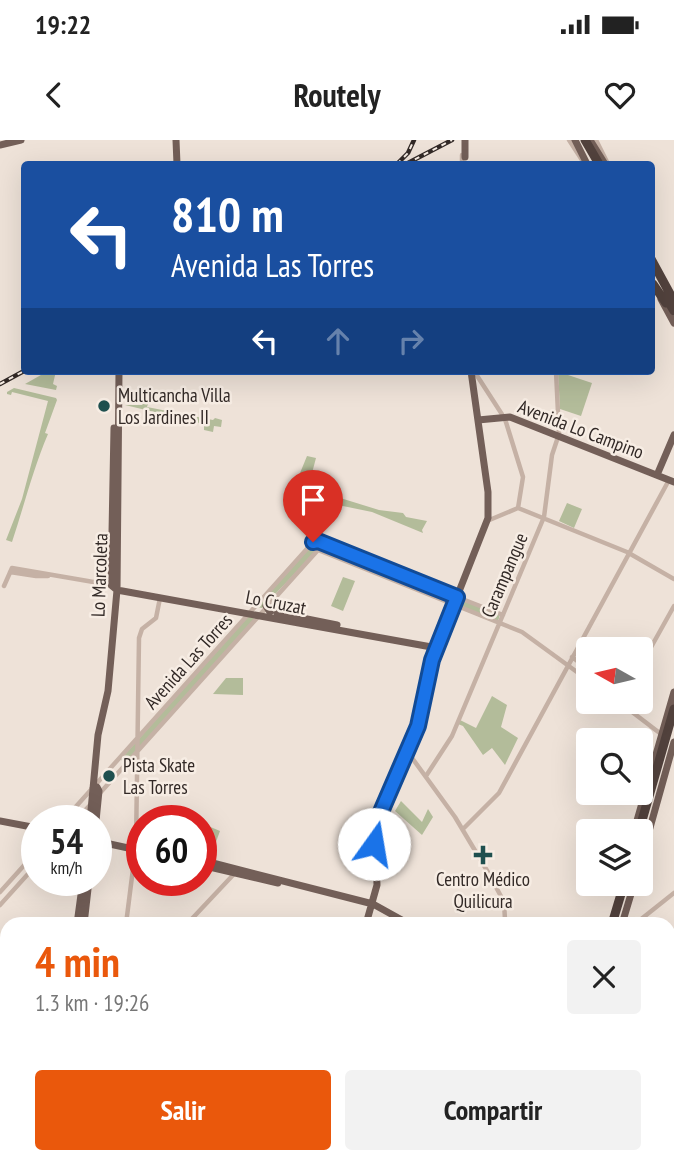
<!DOCTYPE html>
<html lang="es">
<head>
<meta charset="utf-8">
<style>
	:root { --surface:#fff; --page:#f2f2f2; --text:#222; --muted:#767676; --accent:#ea580c }
	body { margin:0; font-family:"PT Sans Narrow",sans-serif; background:var(--page); color:var(--text); height:100vh; display:flex; flex-direction:column; font-size:26px; white-space:nowrap }
	* { box-sizing:border-box; margin:0 }
	p { font-size:23px; color:var(--muted) }
	.icon { flex:none; width:38px; height:38px; fill:none; stroke:currentColor; stroke-width:2; stroke-linecap:round; stroke-linejoin:round }
	.map { position:relative; flex:1; overflow:hidden }
	.sheet { position:absolute; left:0px; top:777px; width:676px; height:247px; display:flex; flex-direction:column; background:var(--surface); border-radius:21px 21px 0 0; box-shadow:0 7px 28px #0002 }
	.sheet>* { flex:none }
	.top-card { position:absolute; left:21px; top:21px; width:634px; height:214px; border-radius:7px; box-shadow:0 7px 28px #0002; background:#1a4fa0; color:#fff; overflow:hidden }
	.needle { width:46px; rotate:278deg }
	.tools { position:absolute; left:576px; top:497px; display:grid; gap:14px }
	.tools a { display:grid; place-items:center; width:77px; height:77px; border-radius:7px; background:var(--surface); box-shadow:0 7px 28px #0002; font-size:35px }
	.speed { position:absolute; left:21px; top:665px; display:flex; gap:14px; font-size:35px; font-weight:700; text-align:center }
	.speed>* { display:grid; place-content:center; width:91px; height:91px; border-radius:50%; background:var(--surface); box-shadow:0 7px 28px #0002; line-height:1 }
	.speed small { font-size:18px; font-weight:400 }
	.speed .limit { border:10px solid #d22; background:#fff; color:#111 }
	.pin { position:absolute; display:grid; place-items:center; width:60px; height:60px; color:#fff; margin:-72px -30px; border-radius:50% 50% 50% 0; rotate:-45deg; box-shadow:0 0 7px #0007 }
	.pin .icon { rotate:45deg }
	.me { position:absolute; width:77px; margin:-38px; rotate:13deg; stroke-linejoin:round; filter:drop-shadow(0 0 5px #0008) }
	.turn { display:flex; align-items:center; gap:24px; height:147px; padding:0 35px; font-size:32px }
	.turn .icon { width:91px; height:91px; stroke-width:2.5 }
	.turn b { display:block; font-size:49px; line-height:60px }
	.lanes { display:flex; align-items:center; height:66px; padding:0 35px; background:#0003; justify-content:center; gap:35px; direction:ltr }
	.lanes .off { opacity:.35 }
	.round { display:grid; place-items:center; flex:none; width:74px; height:74px; border-radius:7px; background:var(--page) }
	.summary { display:flex; align-items:center; justify-content:space-between; height:119px; padding:0 35px }
	h1 { font-size:42px; font-weight:700; line-height:52px; color:var(--accent) }
	.primary-button { display:flex; gap:14px; margin-top:auto; padding:14px 35px }
	.primary-button a { flex:1; height:80px; border-radius:7px; background:var(--accent); color:#fff; font-size:28px; font-weight:700; line-height:80px; text-align:center }
	.primary-button a+a { background:var(--page); color:var(--text) }
	.status { display:flex; justify-content:space-between; align-items:center; height:49px; padding:0 35px; background:var(--surface); direction:ltr }
	.status svg { height:19px; fill:currentColor }
	header { display:flex; justify-content:space-between; align-items:center; height:91px; padding:0 35px; background:var(--surface); font-size:32px; font-weight:700 }
	.map>svg:first-child { display:block }
</style>
</head>
<body>
<div class="status"><b>19:22</b><svg viewBox="0 0 49 12"><path d="M0 12V9h3v3zM5 12V6h3v6zM10 12V3h3v9zM15 12V0h3v12zM26 1h20v11H26zM47 4h2v5h-2z"/></svg></div>
<header><svg class="icon" aria-label="back" viewBox="0 0 24 24"><path d="M15 5l-7 7 7 7"/></svg>Routely<svg class="icon" aria-label="heart" viewBox="0 0 24 24"><path d="M12 20l-8-8c-3-5 5-10 8-4 3-6 11-1 8 4z"/></svg></header>
<div class="map">
<svg width="674" height="1023" viewBox="0 0 674 1023">
	<rect width="100%" height="100%" fill="#eee2d8"/>
	<path fill="#b3bc9a" d="M48,231H56L53,244L57,246L56,250L25,244Z
		M558,231H565V234L592,243L581,276L560,269Z
		M14,248L56,258L57,260L45,293L48,294C33,329 24,366 12,402L6,400L22,359L48,261L12,252L11,255L7,254V252Z
		M143,263L148,264L147,267L213,280L215,278L222,280L221,287L214,286L213,292L204,290V284L125,265H142Z
		M307,316L316,318L308,348L379,370L403,373L406,377L427,381L422,390L423,393L372,372L338,365L315,356L312,363L302,360L296,373L283,361L289,360Z
		M567,363L582,369L574,388L559,381Z
		M317,402L500,475L498,481L319,408L262,468L257,467L313,404Z
		M343,437L355,441L343,471L331,466Z
		M249,475L256,477L126,622L122,621L121,619Z
		M226,538H243V555L213,554Z
		M492,556L507,565L501,587L518,598L505,625L492,608L483,615L463,586L458,584L460,580L476,588Z
		M401,661L422,682L428,669L433,677L422,695L395,671Z
		M201,683L220,691L210,718L201,715Z
		M669,948H674V1023H591L586,1017H668Z"/>
	<g fill="none" stroke-linecap="round" stroke-linejoin="round">
		<path stroke="#7aa9a7" stroke-width="2" d="M668,916L674,914"/>
		<path stroke="#c5b1a5" stroke-width="4.5" d="M569,0L582,20
			M596,0L608,24
			M462,15V24
			M474,231L505,279L523,337L518,368
			M487,381L518,368L627,412L674,439
			M10,432L36,436H48
			M4,446L12,428L111,445
			M572,517L588,529
			M640,527L674,466
			M619,562L661,594
			M407,611L455,677L489,734L504,762L505,780
			M426,636L452,596L544,377L552,315L559,294L556,231
			M100,653L318,410L522,492L588,540
			M63,681L314,401L503,475
			M75,681L92,663
			M463,689L499,653L669,340
			M0,752L37,711
			M0,765L37,724
			M126,784L136,705L139,498L142,489L156,478L160,458
			M187,784L234,734
			M635,784L674,753
			M0,831L7,832
			M668,859L674,854
			M83,1017L84,1023
			M223,1023L225,1017
			M366,1023L368,1017
			M497,1023L499,1017
			M580,1023L586,1019L584,1017"/>
		<path stroke="#735f58" stroke-width="7" d="M176,0L177,24
			M575,0L587,24
			M590,0L605,24
			M0,5L21,0
			M661,159L674,183
			M478,280L510,277L674,342
			M657,335L674,295
			M111,445L117,450L437,508
			M111,445L114,288
			M266,466L270,472
			M277,473L337,485
			M93,648L97,647L99,651L96,681
			M0,681L37,688
			M90,681L98,595L108,551L117,450L119,231
			M634,691L674,552
			M96,701L142,711
			M646,702L674,602
			M201,720L373,764L409,784
			M201,725L278,743
			M77,784L83,740
			M84,784L89,740
			M366,784L377,745L375,688L418,587L432,520L488,378V352L471,231
			M622,784L634,744
			M0,948L7,947
			M418,1017L440,1023"/>
		<path stroke="#52423d" stroke-width="9" d="M585,0L599,24
			M651,119L674,161
			M653,144L666,163
			M665,156L674,171
			M639,691L674,569
			M640,704L646,685
			M640,717L646,699
			M612,784L624,744
			M546,1023L547,1017
			M554,1023L555,1017"/>
		<defs>
			<path id="rail" d="M397,24L408,13L414,0
				M406,24L452,0
				M0,244L24,231"/>
		</defs>
		<use href="#rail" stroke="#322926" stroke-width="4.5"/>
		<use href="#rail" stroke="#f7ede4" stroke-width="2" stroke-dasharray="5" stroke-linecap="butt"/>
		<path stroke="#735f58" stroke-width="7" d="M465,17V0"/>
	</g>
	<g fill="none" stroke-linecap="round" stroke-linejoin="round">
		<defs>
			<path id="route" d="M313,402L318,401L457,457L432,520L418,586L374,688V704"/>
		</defs>
		<use href="#route" stroke="#114b97" stroke-width="18"/>
		<use href="#route" stroke="#1a73e8" stroke-width="12"/>
	</g>
	<g fill="#1f504f" stroke="#f7ede4" stroke-width="2.5">
		<circle cx="104" cy="266" r="7"/>
		<circle cx="109" cy="636" r="7"/>
		<path d="M479.5 704.5h7v7h7v7h-7v7h-7v-7h-7v-7h7z"/>
	</g>
	<g text-anchor="middle" stroke-width="5" stroke-linejoin="round" paint-order="stroke">
		<g font-size="19" fill="#322926" stroke="#f7ede4" text-anchor="start">
			<text x="118" y="262">Multicancha Villa<tspan x="118" dy="22">Los Jardines II</tspan></text>
			<text x="123" y="632">Pista Skate<tspan x="123" dy="22">Las Torres</tspan></text>
			<text x="483" y="746" text-anchor="middle">Centro Médico<tspan x="483" dy="22">Quilicura</tspan></text>
		</g>
		<g font-size="19" fill="#322926" stroke="#f7ede4">
			<text transform="translate(581 289) rotate(21)" y="7">Avenida Lo Campino</text>
			<text transform="translate(99 435) rotate(-88)" y="7">Lo Marcoleta</text>
			<text transform="translate(504 435) rotate(-67)" y="7">Carampangue</text>
			<text transform="translate(276 462) rotate(11)" y="7">Lo Cruzat</text>
			<text transform="translate(188 521) rotate(-48)" y="7">Avenida Las Torres</text>
		</g>
	</g>
</svg>
<div class="tools">
<a><svg class="needle" viewBox="-14 -14 28 28"><path d="M0-13l5 13h-10z" fill="#e53935"/><path d="M0 13l5-13h-10z" fill="#767676"/></svg></a>
<a><svg class="icon" aria-label="search" viewBox="0 0 24 24"><circle cx="10" cy="10" r="6"/><path d="M15 15l6 6"/></svg></a>
<a><svg class="icon" aria-label="layers" viewBox="0 0 24 24"><path d="M12 4l9 5-9 5-9-5zM3 14l9 5 9-5"/></svg></a>
</div>
<div class="speed"><div>54<small>km/h</small></div><div class="limit">60</div></div>
<div class="pin" style="left:313px;top:402px;background:#d93025"><svg class="icon" aria-label="arrive" viewBox="0 0 24 24"><path d="M6 21V4h12l-3 4 3 4H6"/></svg></div>
<svg class="me" style="left:374px;top:704px" viewBox="-20 -20 40 40"><circle r="19" fill="#fff"/><path d="M0-13L10 11 0 6-10 11z" fill="#1a73e8"/></svg>
<div class="top-card">
<div class="turn"><svg class="icon" aria-label="left" viewBox="0 0 24 24"><path d="M17 20v-9H6M10 6l-5 5 5 5"/></svg><div><b>810 m</b>Avenida Las Torres</div></div>
<div class="lanes"><svg class="icon" aria-label="left" viewBox="0 0 24 24"><path d="M17 20v-9H6M10 6l-5 5 5 5"/></svg><svg class="icon off" aria-label="ahead" viewBox="0 0 24 24"><path d="M12 20V5M6 11l6-6 6 6"/></svg><svg class="icon off" aria-label="right" viewBox="0 0 24 24"><path d="M7 20v-9h11M14 6l5 5-5 5"/></svg></div>
</div>
<section class="sheet">
<div class="summary"><div><h1>4 min</h1><p>1.3 km · 19:26</p></div><a class="round"><svg class="icon" aria-label="close" viewBox="0 0 24 24"><path d="M6 6l12 12M18 6L6 18"/></svg></a></div>
<div class="primary-button"><a>Salir</a><a>Compartir</a></div>
</section>
</div>
</body>
</html>
